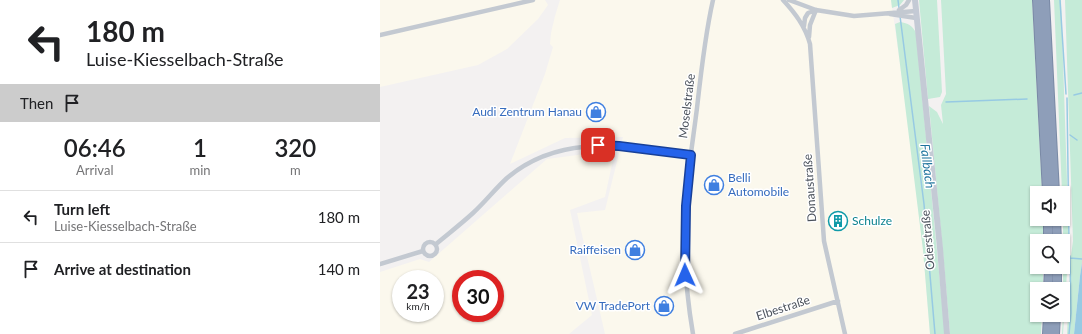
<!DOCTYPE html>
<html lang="en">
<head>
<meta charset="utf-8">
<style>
	:root { --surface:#fff; --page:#f2f2f2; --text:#202124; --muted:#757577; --line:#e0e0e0 }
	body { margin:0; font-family:Lato,sans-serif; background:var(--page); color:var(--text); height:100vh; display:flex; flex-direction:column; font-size:15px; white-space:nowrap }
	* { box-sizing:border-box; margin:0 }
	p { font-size:13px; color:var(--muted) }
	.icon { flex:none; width:22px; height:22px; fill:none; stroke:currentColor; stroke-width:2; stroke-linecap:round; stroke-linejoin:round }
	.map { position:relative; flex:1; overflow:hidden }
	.sheet { display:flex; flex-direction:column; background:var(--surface); width:380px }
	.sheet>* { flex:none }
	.banner { background:#fff; color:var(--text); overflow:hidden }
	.tools { position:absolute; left:650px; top:186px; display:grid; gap:8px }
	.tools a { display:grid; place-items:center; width:40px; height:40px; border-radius:0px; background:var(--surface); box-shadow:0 1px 3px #0004; font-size:20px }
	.speed { position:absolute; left:12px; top:270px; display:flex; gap:8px; font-size:20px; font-weight:700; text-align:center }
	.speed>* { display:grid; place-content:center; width:52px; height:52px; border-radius:50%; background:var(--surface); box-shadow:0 1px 3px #0004; line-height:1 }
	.speed small { font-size:10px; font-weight:400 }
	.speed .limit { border:6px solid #d22; background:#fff; color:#111 }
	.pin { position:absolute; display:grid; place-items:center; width:34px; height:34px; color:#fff; margin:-17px; border-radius:8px; box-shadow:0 2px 6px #0006 }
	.me { position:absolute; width:44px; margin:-22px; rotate:359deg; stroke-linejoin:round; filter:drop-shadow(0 0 3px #0008) }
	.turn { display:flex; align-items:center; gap:14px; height:84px; padding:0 20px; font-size:18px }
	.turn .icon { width:52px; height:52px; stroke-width:2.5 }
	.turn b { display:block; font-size:28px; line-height:34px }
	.then { display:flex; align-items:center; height:38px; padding:0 20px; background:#0003; gap:8px; font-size:15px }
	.eta { display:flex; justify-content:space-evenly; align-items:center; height:68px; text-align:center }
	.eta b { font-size:24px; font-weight:600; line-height:28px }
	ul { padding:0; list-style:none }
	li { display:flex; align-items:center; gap:12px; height:52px; padding:0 20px; border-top:1px solid var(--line) }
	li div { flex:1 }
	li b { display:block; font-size:15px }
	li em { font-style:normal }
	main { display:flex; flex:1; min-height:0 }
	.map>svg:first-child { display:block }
</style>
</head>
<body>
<main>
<section class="sheet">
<div class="banner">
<div class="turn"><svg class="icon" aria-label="left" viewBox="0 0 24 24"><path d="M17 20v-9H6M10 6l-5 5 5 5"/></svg><div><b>180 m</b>Luise-Kiesselbach-Straße</div></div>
<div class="then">Then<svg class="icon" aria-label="arrive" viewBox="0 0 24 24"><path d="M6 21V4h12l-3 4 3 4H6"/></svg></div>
</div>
<div class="eta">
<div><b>06:46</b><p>Arrival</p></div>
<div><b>1</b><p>min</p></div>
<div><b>320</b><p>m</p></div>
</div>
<ul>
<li><svg class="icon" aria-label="left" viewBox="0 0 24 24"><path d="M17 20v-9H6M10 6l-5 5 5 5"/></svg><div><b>Turn left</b><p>Luise-Kiesselbach-Straße</p></div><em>180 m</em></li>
<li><svg class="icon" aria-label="arrive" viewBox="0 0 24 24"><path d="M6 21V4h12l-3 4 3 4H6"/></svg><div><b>Arrive at destination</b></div><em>140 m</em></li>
</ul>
</section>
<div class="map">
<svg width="702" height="334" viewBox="0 0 702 334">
	<rect width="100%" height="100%" fill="#f3f1f1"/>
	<path fill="#fbf8ed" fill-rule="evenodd" d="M0,0H165L168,5L158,19L127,49L98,65L0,87Z
		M180,0H511L527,114L543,250L550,334H225L197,213L225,210L243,137L185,138L130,164L165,74L173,47L170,44L171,33L175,16Z
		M235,150L225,197L190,210L212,315L189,334H0V272L40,259L49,262L167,159ZM21,279H55V313H21ZM81,279H115V313H81Z"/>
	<path fill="#c5ebd8" d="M511,0H524L520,5L512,8Z
		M539,0H557L562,92L560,97L548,99Z
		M561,0H652L662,193H657V219H663L664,241H657V267H663V289H657V315H662L661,334H570L563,252L549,106L557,112L563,124L561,105L566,94Z
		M674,0H681L689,241L683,334H682L683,315V193H682Z
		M685,0H702V263L700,276L694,334H687L691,256L693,241Z
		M520,22C528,23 533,26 536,33L565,334H550L543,250L515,24Z"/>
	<path fill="#97cae3" d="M702,263V334H694L700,276Z"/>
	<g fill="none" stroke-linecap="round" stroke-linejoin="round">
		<path stroke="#97cae3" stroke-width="1.5" d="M518,0L519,8
			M680,0L686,94
			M520,16L544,204L555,334
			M694,95L702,93
			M687,98L689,241
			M566,102L647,99
			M690,135L697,140
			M690,258L702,259
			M689,334L691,313L690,256"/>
		<defs>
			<path id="highway" d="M657,0L667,193
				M665,0L675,193
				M668,219V241
				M676,219L677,241
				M668,289L669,267
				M677,289V267
				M667,334L668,315
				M675,334L676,315"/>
		</defs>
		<use href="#highway" stroke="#7989a5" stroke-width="10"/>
		<path stroke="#c3c9d1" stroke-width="4.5" d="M403,0C415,13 425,26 430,44L444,241L465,334
			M409,0L436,10L474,16L536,11
			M519,10L526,5L529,0
			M510,14L536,18
			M424,26L425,18L428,13L436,10
			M0,35L153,0
			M429,37L430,25L436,10
			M43 249a7 7 0 1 1 14 0a7 7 0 1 1-14 0Z
			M56,244C68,234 81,224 93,213C105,202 115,189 127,178C182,132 246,147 311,155
			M0,264L43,251
			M313,334C307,299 304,264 305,228C305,188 312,148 317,108C321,72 325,35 333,0
			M355,334L458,301"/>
		<path stroke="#c4cad5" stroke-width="6" d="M535,0L560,248L567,334"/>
		<use href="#highway" stroke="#8e9eb9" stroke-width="8"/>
	</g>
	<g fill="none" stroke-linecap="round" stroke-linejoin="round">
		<defs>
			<path id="route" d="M218,145L239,146L311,155L306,206L305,275"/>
		</defs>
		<use href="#route" stroke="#184099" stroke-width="10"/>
		<use href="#route" stroke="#2563eb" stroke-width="7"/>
	</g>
	<defs>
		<symbol id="shop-ring" viewBox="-11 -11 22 22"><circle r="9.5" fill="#fff" stroke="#3f7fe0" stroke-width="1.5"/><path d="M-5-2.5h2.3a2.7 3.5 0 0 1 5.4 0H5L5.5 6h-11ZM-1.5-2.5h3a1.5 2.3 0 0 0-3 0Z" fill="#3f7fe0"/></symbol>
		<symbol id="building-ring" viewBox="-11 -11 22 22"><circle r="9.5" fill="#fff" stroke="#0f9aa8" stroke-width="1.5"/><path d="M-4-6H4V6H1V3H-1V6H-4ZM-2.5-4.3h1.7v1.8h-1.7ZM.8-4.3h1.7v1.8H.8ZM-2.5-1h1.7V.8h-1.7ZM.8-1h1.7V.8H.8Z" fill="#0f9aa8"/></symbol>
	</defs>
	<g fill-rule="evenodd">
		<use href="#shop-ring" x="205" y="101" width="22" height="22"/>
		<use href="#shop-ring" x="323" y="174" width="22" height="22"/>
		<use href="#building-ring" x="447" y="210" width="22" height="22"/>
		<use href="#shop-ring" x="244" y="239" width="22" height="22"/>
		<use href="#shop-ring" x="273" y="295" width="22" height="22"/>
	</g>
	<g text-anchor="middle" stroke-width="3" stroke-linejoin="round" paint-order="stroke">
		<g font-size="12" fill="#4b525c" stroke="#fff">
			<text transform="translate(307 106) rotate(-83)" y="4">Moselstraße</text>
			<text transform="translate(430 188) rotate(-94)" y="4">Donaustraße</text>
			<text transform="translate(548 240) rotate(-95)" y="4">Oderstraße</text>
			<text transform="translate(403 308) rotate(-18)" y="4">Elbestraße</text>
		</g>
		<g font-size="12" fill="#366cbe" stroke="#fff" text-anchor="end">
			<text x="202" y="116">Audi Zentrum Hanau</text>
			<text x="348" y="182" text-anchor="start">Belli<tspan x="348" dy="14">Automobile</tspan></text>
			<text x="241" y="254">Raiffeisen</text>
			<text x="270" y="310">VW TradePort</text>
		</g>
		<g font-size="12" fill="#0d838f" stroke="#fff" text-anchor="start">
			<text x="472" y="225">Schulze</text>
		</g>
		<g font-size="13" font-style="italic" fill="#1d739d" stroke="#fff">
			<text transform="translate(548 166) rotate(83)" y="5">Fallbach</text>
		</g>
	</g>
</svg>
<div class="tools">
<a><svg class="icon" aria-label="sound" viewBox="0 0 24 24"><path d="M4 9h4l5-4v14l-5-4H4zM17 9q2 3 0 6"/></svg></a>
<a><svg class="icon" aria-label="search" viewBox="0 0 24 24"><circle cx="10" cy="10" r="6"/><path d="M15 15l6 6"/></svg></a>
<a><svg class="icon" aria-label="layers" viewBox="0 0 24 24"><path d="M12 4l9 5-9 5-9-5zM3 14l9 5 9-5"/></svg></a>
</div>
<div class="speed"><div>23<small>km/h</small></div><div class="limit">30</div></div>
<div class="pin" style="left:218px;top:145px;background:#d93025"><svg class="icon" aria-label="arrive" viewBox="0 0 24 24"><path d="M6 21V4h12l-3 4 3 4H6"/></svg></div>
<svg class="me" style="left:305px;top:275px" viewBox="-20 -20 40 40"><path d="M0-17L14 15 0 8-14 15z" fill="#2563eb" stroke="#fff" stroke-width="4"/></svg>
</div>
</main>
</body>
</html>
